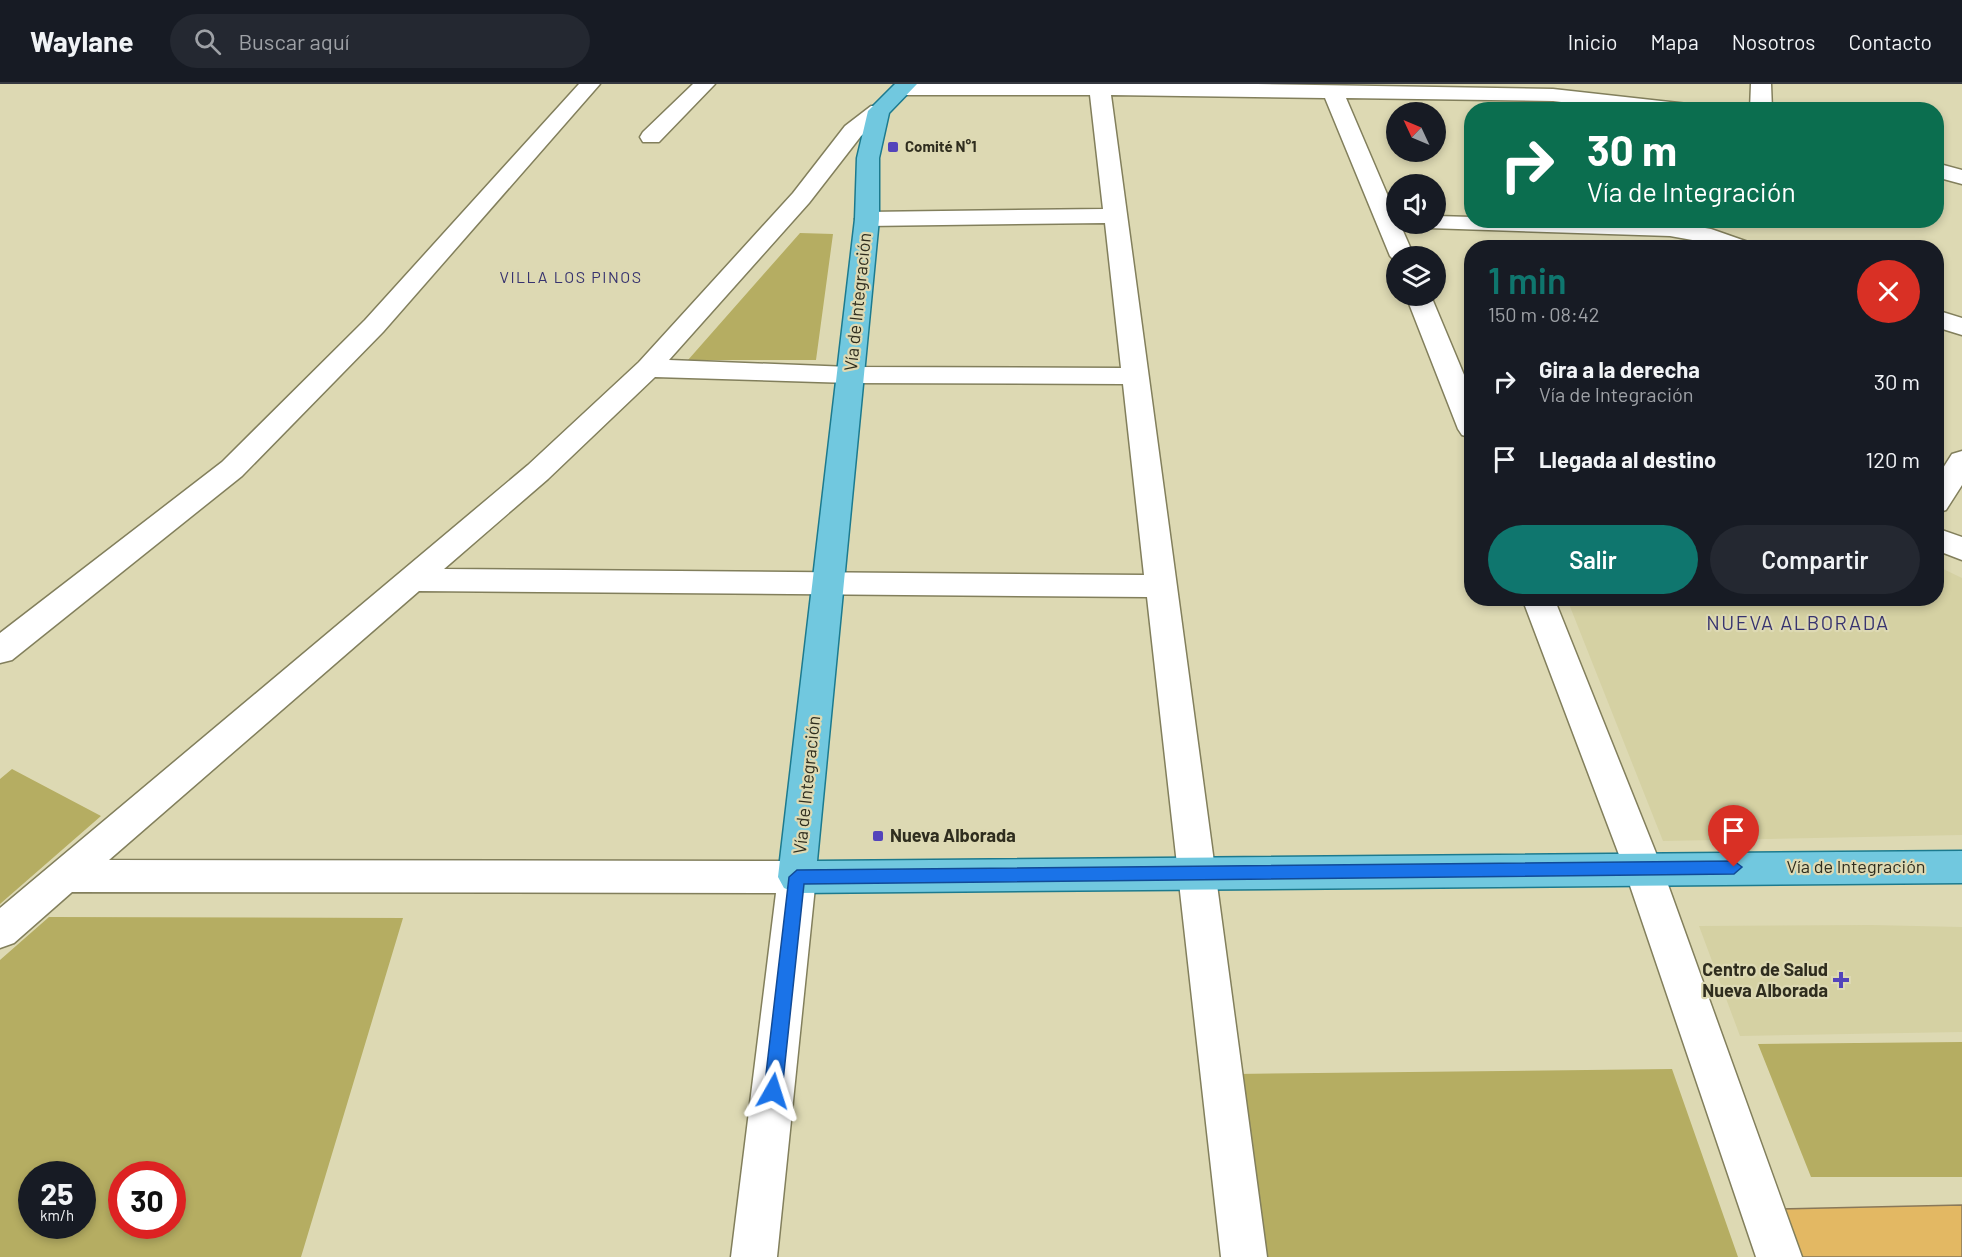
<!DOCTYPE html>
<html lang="es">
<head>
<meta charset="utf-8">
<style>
	:root { --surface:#171b24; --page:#242831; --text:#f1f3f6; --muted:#9ea1a6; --line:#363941; --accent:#0f766e }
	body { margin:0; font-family:Barlow,sans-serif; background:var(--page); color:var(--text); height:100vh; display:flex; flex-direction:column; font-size:22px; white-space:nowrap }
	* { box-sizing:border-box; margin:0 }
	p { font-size:20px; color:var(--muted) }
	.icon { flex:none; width:33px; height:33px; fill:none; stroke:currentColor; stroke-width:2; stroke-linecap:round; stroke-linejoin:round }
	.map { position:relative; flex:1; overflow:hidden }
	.side { position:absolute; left:1464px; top:156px; width:480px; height:366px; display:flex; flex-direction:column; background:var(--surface); border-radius:24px; box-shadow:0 3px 9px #0003 }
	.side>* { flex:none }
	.hud { position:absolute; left:1464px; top:18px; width:480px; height:126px; border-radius:24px; box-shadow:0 3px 9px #0003; background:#0b6e4f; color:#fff; overflow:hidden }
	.needle { width:39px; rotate:314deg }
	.fabs { position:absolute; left:1386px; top:18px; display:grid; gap:12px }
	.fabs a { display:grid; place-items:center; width:60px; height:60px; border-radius:50%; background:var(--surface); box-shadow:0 3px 9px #0003; font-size:30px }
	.speed { position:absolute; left:18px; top:1077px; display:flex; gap:12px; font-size:30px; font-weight:700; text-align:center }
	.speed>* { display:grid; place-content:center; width:78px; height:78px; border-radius:50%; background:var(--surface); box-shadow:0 3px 9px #0003; line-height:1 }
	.speed small { font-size:15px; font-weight:400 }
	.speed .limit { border:9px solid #d22; background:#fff; color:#111 }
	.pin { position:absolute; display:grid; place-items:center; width:51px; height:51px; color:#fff; margin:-62px -26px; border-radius:50% 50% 50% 0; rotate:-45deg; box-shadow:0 0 6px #0007 }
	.pin .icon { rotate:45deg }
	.me { position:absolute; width:66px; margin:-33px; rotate:6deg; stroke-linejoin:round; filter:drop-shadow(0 0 4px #0008) }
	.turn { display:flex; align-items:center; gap:21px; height:126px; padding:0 24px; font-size:27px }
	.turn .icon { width:78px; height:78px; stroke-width:2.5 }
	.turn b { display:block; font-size:42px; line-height:51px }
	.round { display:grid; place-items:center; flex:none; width:63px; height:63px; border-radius:32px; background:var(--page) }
	.summary { display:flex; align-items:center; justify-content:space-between; height:102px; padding:0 24px }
	h1 { font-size:36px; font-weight:600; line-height:45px; color:var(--accent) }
	.primary-button { display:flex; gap:12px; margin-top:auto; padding:12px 24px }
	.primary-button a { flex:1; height:69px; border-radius:36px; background:var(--accent); color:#fff; font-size:24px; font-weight:600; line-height:69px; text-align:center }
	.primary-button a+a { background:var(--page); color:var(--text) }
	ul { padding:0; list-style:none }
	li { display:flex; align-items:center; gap:18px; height:78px; padding:0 24px }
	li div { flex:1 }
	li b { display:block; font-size:22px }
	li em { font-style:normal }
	header { display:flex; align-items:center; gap:36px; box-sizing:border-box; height:84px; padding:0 30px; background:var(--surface); border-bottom:2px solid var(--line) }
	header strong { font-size:28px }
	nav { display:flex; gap:33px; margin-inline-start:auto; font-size:21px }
	.search { width:420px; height:54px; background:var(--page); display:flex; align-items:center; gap:15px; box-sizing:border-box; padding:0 21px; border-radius:33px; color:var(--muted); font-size:22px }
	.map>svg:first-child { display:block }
</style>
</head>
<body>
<header>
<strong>Waylane</strong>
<div class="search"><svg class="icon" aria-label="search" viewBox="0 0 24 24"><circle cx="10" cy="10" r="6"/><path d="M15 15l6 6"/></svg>Buscar aquí</div>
<nav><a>Inicio</a><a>Mapa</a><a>Nosotros</a><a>Contacto</a></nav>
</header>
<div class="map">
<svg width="1962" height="1173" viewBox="0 0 1962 1173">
	<rect width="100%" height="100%" fill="#ddd9b3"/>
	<path fill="#d5d1a3" d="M1937,482L1962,494V751L1663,757L1567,515L1936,514Z
		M1871,841L1962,843V948L1740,952L1699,842Z"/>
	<path fill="#b5ad62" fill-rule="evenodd" d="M800,149L833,150L816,276H688Z
		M12,685L101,732L0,820V695Z
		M49,833L403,834L301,1173H0V876ZM32,1090H82V1142H32ZM122,1090H172V1142H122Z
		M1962,958V1093H1811L1758,960Z
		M1672,985L1738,1173H1261L1236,990Z"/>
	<path fill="#e3b863" stroke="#897859" stroke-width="1.5" d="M1962,1121V1173H1798L1780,1125Z"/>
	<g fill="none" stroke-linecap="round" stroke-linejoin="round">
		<defs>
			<path id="minor" d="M579,0H600L383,248L242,392L12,576L0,579V549L222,378L365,236Z
				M693,0H715L659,58H643L640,53L643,48Z
				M899,0H1257L1553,5L1688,20L1696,21L1698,26H1626L1553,17L1346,14L1396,131V140H1400L1414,172H1396V178L1390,172L1325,14L1111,11L1267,1173H1221L1147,513L419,507L109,776L797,777L810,782L816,793L777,1173H731L776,809L72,808L14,859L0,864V824L528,381L639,278L793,109L845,42L871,22H887L890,27L861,52L809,119L669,276L850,283L1121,284L1105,139L867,142L859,140L855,135L859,130L867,128L1103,125L1090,11H904L897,9L893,5ZM655,293L850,299L1123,300L1144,491L444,485L548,395Z
				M1751,0H1771L1772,26H1750Z
				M1936,79L1962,86V100L1936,93Z
				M1436,132L1472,133V136L1670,138L1711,145L1751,159L1754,164H1718L1698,157L1670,152L1428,144L1424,140H1436Z
				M1406,212H1431L1472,310V354L1462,351L1458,345Z
				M1936,226L1962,234V251L1936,243Z
				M1962,367V401L1946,426L1936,429V395L1952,370Z
				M1936,444L1962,453V476L1936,466Z
				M1522,514H1554L1662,784L1802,1173H1756L1624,784Z"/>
			<path id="major" d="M895,0H917L889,29L879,74V135L817,777L1962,767V799L797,809L784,804L778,793L855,135L857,74L868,27Z"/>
		</defs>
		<use href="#minor" stroke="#827f5c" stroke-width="3"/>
		<use href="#major" stroke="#1c7a8e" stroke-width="3"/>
		<use href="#minor" fill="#fff" fill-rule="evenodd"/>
		<use href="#major" fill="#71c8df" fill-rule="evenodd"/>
	</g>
	<path fill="#1a73e8" stroke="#114b97" stroke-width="1.5" d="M1734,777L1742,783L1734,790L804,800L782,1007L779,1013L773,1015L767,1013L764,1007L789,793L797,786Z"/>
	<g fill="#5344bb" stroke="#ddd9b3" stroke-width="2">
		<rect x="887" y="57" width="12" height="12" rx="3"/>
		<rect x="872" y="746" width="12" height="12" rx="3"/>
		<path d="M1838 887h6v6h6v6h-6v6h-6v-6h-6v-6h6z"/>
	</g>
	<g text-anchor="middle" stroke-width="4.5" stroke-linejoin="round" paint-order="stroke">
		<g font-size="15" font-weight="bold" fill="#2f2d1e" stroke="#ddd9b3" text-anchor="start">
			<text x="905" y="68">Comité N°1</text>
		</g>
		<g font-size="16" letter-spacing="1.5" fill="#37336f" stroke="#ddd9b3">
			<text x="571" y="199">VILLA LOS PINOS</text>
		</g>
		<g font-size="18" fill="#2f2d1e" stroke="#ddd9b3">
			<text transform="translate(858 218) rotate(-84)" y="6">Vía de Integración</text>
			<text transform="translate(807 701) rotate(-84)" y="6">Vía de Integración</text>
			<text x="1856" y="789">Vía de Integración</text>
		</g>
		<g font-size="18" font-weight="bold" fill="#2f2d1e" stroke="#ddd9b3" text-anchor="start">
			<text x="890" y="758">Nueva Alborada</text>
			<text x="1828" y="892" text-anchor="end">Centro de Salud<tspan x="1828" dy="21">Nueva Alborada</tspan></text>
		</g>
		<g font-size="20" letter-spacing="1.5" fill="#37336f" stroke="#ddd9b3">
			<text x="1798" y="546">NUEVA ALBORADA</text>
		</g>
	</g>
</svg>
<div class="fabs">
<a><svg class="needle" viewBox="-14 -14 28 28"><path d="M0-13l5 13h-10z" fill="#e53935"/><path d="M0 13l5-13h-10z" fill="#9ea1a6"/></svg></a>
<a><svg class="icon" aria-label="sound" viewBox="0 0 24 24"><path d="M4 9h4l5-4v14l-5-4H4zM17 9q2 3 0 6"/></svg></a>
<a><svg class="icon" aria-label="layers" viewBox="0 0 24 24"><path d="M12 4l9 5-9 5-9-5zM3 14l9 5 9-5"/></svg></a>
</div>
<div class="speed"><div>25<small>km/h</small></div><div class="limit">30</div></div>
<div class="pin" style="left:1734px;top:783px;background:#d93025"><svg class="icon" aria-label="arrive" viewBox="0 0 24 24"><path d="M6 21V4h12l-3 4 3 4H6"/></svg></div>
<svg class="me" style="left:773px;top:1007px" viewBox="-20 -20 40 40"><path d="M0-17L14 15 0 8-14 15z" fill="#1a73e8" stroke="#fff" stroke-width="4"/></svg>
<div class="hud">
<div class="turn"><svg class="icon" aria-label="right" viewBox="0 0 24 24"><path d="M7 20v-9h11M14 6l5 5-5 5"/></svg><div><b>30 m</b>Vía de Integración</div></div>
</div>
<section class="side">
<div class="summary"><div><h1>1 min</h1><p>150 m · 08:42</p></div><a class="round" style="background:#d93025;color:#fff"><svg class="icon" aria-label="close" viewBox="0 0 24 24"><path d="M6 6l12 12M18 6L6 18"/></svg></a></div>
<ul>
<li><svg class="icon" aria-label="right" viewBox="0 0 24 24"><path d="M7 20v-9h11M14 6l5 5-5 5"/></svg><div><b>Gira a la derecha</b><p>Vía de Integración</p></div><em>30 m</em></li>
<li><svg class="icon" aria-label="arrive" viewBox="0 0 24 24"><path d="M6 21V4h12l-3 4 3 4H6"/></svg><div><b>Llegada al destino</b></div><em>120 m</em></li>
</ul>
<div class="primary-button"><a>Salir</a><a>Compartir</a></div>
</section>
</div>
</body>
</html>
